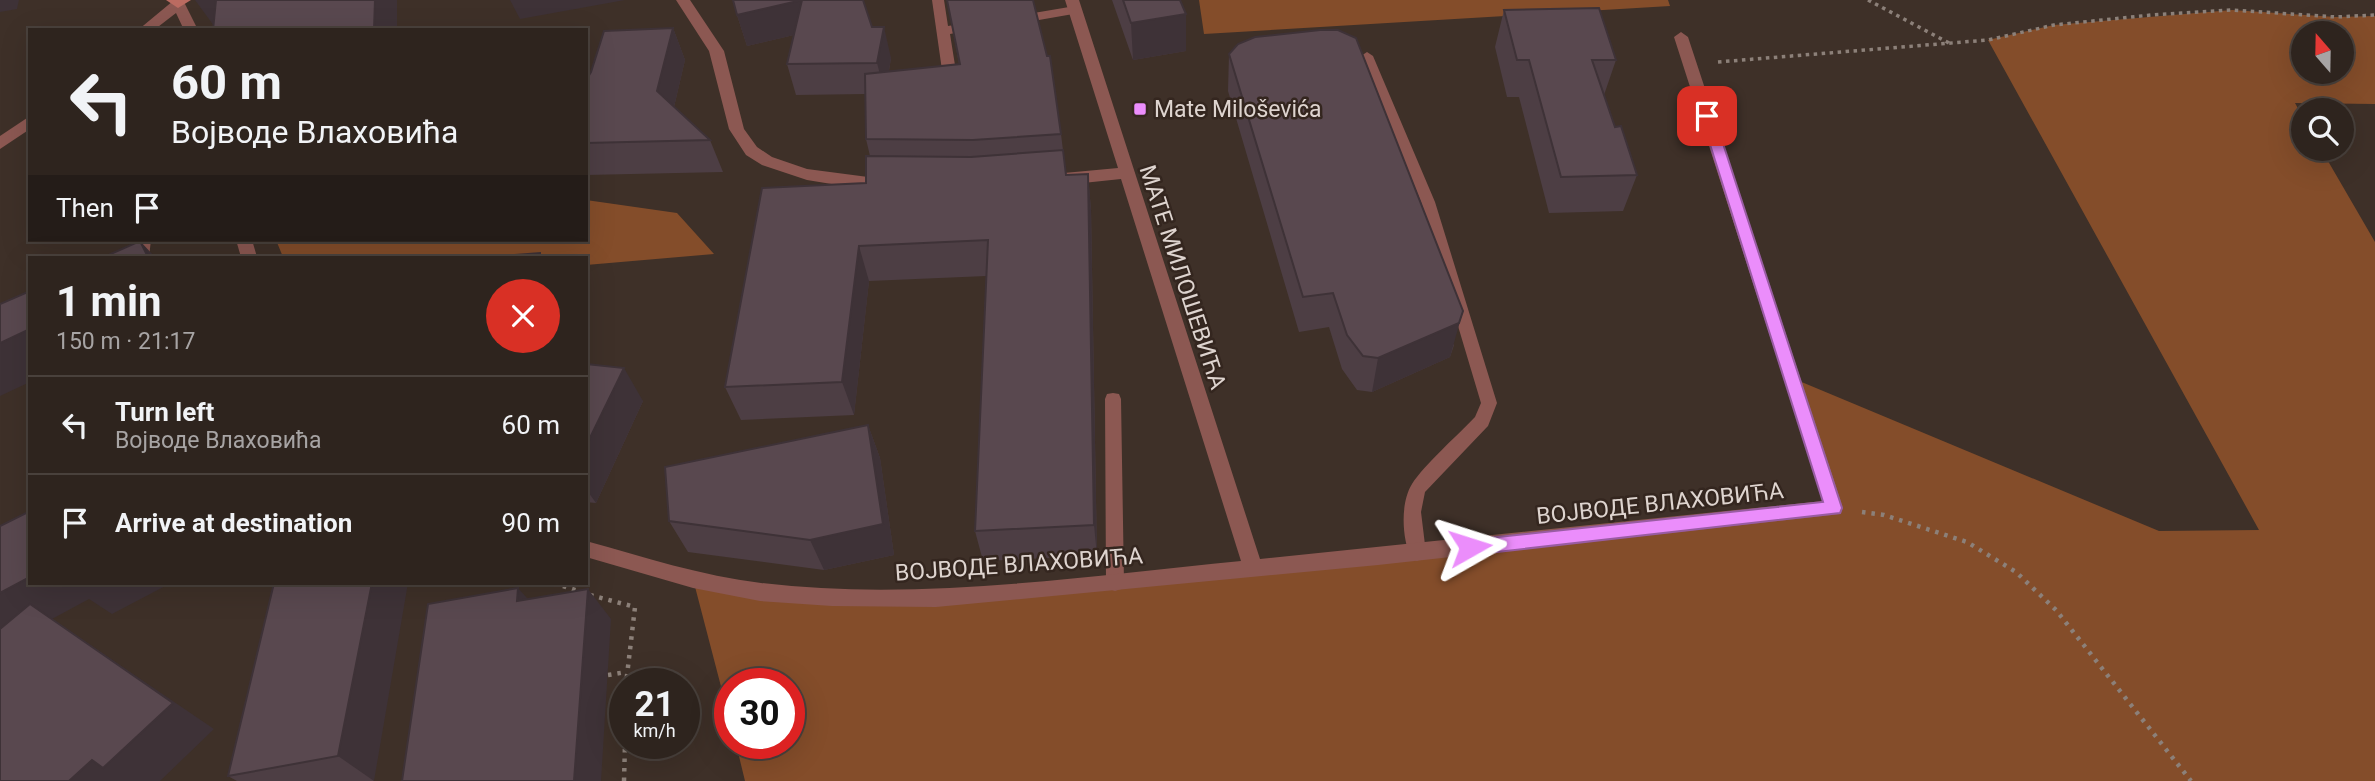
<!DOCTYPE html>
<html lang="en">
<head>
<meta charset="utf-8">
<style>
	:root { --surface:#2e241e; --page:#3a302b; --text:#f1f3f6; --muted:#a7a4a4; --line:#49413c }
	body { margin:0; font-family:Roboto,sans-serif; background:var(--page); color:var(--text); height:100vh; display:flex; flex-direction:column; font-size:26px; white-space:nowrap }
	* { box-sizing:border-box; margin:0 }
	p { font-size:23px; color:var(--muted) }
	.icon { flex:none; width:38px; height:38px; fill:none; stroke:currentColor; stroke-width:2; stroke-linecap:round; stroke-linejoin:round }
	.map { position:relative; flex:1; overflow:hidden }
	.panel { position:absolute; left:28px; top:256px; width:560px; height:329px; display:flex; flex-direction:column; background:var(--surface); border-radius:0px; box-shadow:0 7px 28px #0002,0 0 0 2px var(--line) }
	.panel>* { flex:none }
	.top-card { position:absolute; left:28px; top:28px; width:560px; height:214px; border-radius:0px; box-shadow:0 7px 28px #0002,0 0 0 2px var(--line); background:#2e241e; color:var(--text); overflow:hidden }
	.needle { width:46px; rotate:340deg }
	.buttons { position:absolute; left:2291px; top:21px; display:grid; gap:14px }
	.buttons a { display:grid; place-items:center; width:63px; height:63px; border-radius:50%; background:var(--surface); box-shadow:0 7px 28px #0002,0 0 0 2px var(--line); font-size:35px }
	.speed { position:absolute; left:609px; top:668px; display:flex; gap:14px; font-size:35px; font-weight:700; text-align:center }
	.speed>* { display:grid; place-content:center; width:91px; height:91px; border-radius:50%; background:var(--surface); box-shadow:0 7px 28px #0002,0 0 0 2px var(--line); line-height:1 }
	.speed small { font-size:18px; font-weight:400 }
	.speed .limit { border:10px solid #d22; background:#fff; color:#111 }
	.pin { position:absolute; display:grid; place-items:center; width:60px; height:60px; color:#fff; margin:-30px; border-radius:14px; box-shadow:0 4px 10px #0006 }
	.me { position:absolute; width:77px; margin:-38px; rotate:84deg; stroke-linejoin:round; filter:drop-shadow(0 0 5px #0008) }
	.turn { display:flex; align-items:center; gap:24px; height:147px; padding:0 28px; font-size:32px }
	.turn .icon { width:91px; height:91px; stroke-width:2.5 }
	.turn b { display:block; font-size:49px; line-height:60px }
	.then { display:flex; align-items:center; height:66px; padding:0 28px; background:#0003; gap:14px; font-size:26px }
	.round { display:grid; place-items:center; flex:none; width:74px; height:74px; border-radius:37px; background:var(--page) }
	.head { display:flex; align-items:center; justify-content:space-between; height:119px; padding:0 28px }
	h1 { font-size:42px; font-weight:700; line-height:52px }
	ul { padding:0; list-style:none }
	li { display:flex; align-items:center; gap:21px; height:98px; padding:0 28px; border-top:2px solid var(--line) }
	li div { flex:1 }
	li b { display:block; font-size:26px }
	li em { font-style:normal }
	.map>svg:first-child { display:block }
</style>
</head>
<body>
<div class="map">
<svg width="2375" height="781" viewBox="0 0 2375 781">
	<rect width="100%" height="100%" fill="#3e3028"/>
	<path fill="#844d2a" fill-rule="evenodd" d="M1199,0H1668L1670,6L1204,34Z
		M2232,10L2336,17L2375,16V104L2295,103L2303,118V149H2321L2375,242V781H745L736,744H789V684H730V721L693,579L936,598L1833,508L1792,378L2159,531L2259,530L1988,40L2054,25ZM2303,33H2342V72H2303Z
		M586,200L677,213L714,254L586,265V257H283L276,240H586Z"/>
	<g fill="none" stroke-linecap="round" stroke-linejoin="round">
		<path stroke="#8c8079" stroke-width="3.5" stroke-dasharray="3.5 4.5" stroke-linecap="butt" d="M1868,0L1949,43
			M1718,62L1988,40L2054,25L2151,15L2232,10L2336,17L2375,15"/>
		<path stroke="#8c8079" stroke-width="4.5" stroke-dasharray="3.5 6" stroke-linecap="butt" d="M1862,512L1884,515L1967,542L2016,572L2056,610L2191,781
			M554,583L581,592
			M590,595L635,607L626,684
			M608,675L626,672
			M624,781L625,744"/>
		<path fill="#8c5852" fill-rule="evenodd" d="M932,0H944L948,26L973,22L979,26L977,29L950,34L958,84L951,88L944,84Z
			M1075,6L1079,7V13L1016,24L1010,20L1016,16Z
			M1367,52L1373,56L1435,202L1497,403L1488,426L1425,492L1421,512L1426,553L1423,558L1417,561L1411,558C1402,539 1400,503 1412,484C1424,465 1458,435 1475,417L1481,403L1421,202L1361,56Z
			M137,240H151L149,257H135Z
			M1113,393L1119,394L1121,399L1124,583L1121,589L1115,591L1109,589L1106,583L1105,399L1107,394Z"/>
		<path fill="#8c5852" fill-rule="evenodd" d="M179,0L185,4L198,30H184L176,13L154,30H138L173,1Z
			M676,0H690L724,51L744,129L757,147L772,157L807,169L891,180L894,184L891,188L850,187L807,180L762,165L746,155L729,129L709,51Z
			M1065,0H1079L1260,559L1823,501L1674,37L1681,32L1688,37L1843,508L1841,514L1378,565L936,607L832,606L760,601L693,588L586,557V541C644,557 702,576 761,583C920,602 1083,576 1241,561L1121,179L1064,185L1056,179L1064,173L1118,168Z
			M30,116V129L0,149V136Z
			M236,240H252L257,257H241Z"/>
		<path fill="#bb6b61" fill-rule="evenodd" d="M166,0H191L178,8Z"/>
	</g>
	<path fill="#4d3e44" d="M947,0L1061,134L1066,175L1088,174L1091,210L1097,556L983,561L975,531L986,276L869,281L854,415L741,420L725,387L866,183L870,156L866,139L865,94L796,95L787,64L794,35L747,46L737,15L872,27L891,58L889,71L959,64Z
		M1112,0H1180L1186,14V51L1133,60Z
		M1504,10L1616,60L1604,95L1615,127L1637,175L1623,211L1549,213L1519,97H1507L1495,47Z
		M673,28L685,60L674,107L710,140L723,172L586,175V80Z
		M1229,54L1454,345L1450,357L1372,392L1357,390L1342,369L1329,327L1299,332L1228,91Z
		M586,364L643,401L596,503L586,502Z
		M868,425L880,458L894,555L824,570L688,552L669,521Z
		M274,583L374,781H237L228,776Z"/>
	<path fill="#3e3237" d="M0,0H19L17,9L0,12Z
		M195,0H226L217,30Z
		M375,0H397V30H374Z
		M510,0H625L520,19Z
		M802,0L811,31L747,46L737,15Z
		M1186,14V51L1133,60L1131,23Z
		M884,27L891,58L885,94L877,63Z
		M673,28L685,60L670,124L657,91Z
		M1088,174L1091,210L1097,556L1094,525Z
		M140,241L155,257H148Z
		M859,246L869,281L854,415L842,382Z
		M1463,311L1450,357L1372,392L1378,358Z
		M30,329V382L0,396V343Z
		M624,368L643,401L596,503L586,489V446Z
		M868,425L880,458L894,555L824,570L810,540Z
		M30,577V583H171L112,614L89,599L52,619L214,729L160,781H69L0,647V593Z
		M372,583H408L374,781L338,756Z
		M518,588L544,617L517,601Z
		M588,589L611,619L601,781H574Z"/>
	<path fill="#59484f" stroke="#3e3237" stroke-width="2" d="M216,0H375L374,30H213Z
		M733,0H863L872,27H884L877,63L787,64L802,0L737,15Z
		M947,0H1033L1047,56H1050L1061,134L973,140L866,139L865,74L960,64Z
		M1123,0H1180L1186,14L1131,23Z
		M1599,8L1616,60H1592L1615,127L1621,126L1637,175L1561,177L1529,60H1517L1504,10Z
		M673,28L657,91L710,140L586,143V80L591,72L604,31Z
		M1320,30H1338L1356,38L1463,311L1459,323L1378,358L1363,356L1347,335L1333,293L1303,297L1229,54L1238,44L1255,37Z
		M1063,150L1066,175L1088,174L1094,525L975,531L988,240L859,246L842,382L725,387L762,188L866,183V156L971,157Z
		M140,241L148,257H104Z
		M540,253V257H491Z
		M30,291V329L0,343V304Z
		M586,364L624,368L586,446Z
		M868,425L883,524L810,540L669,521L665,467Z
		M30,511V577L0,593V526Z
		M274,583H372L338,756L228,776Z
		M518,588L517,601L588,589L574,781H402L428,604Z
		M30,604L173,703L103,768L92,760L69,781H0V629Z"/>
	<path fill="#eb8dfb" stroke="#995ca3" stroke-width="2" d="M1707,112L1714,116L1842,508L1840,513L1470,555L1464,553L1461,547L1464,542L1470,540L1823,502L1701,116Z"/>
	<rect fill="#eb8dfb" stroke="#34261f" stroke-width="2.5" x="1133" y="102" width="14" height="14" rx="3.5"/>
	<g text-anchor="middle" stroke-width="5" stroke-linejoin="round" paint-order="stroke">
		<g font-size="23" fill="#ded4cf" stroke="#34261f" text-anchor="start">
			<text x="1154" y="117">Mate Miloševića</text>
		</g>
		<g font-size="23" fill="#ded4cf" stroke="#34261f">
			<text transform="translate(1183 277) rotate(72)" y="8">МАТЕ МИЛОШЕВИЋА</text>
			<text transform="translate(1660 503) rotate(-6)" y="8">ВОЈВОДЕ ВЛАХОВИЋА</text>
			<text transform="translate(1019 564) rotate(-4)" y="8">ВОЈВОДЕ ВЛАХОВИЋА</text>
		</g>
	</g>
</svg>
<div class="buttons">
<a><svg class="needle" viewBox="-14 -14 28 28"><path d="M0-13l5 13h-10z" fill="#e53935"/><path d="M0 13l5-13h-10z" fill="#a7a4a4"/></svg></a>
<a><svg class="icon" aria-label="search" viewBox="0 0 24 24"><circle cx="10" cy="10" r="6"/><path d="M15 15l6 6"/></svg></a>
</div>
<div class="speed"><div>21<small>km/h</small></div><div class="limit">30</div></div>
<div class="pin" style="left:1707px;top:116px;background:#d93025"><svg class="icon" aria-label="arrive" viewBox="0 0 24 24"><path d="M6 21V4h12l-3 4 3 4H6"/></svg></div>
<svg class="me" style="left:1470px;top:547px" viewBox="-20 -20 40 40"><path d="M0-17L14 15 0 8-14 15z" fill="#eb8dfb" stroke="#fff" stroke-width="4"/></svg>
<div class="top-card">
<div class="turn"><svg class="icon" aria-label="left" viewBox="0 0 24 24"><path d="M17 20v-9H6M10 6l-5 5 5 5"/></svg><div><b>60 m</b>Војводе Влаховића</div></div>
<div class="then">Then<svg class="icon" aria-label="arrive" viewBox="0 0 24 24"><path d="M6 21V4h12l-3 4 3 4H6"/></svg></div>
</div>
<section class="panel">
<div class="head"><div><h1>1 min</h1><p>150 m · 21:17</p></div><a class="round" style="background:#d93025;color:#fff"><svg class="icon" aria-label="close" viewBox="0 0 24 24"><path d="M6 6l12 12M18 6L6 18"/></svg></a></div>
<ul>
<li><svg class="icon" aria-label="left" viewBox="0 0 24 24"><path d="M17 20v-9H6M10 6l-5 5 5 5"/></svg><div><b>Turn left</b><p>Војводе Влаховића</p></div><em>60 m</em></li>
<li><svg class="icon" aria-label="arrive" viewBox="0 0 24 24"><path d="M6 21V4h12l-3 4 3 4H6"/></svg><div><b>Arrive at destination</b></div><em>90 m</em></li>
</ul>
</section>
</div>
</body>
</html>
